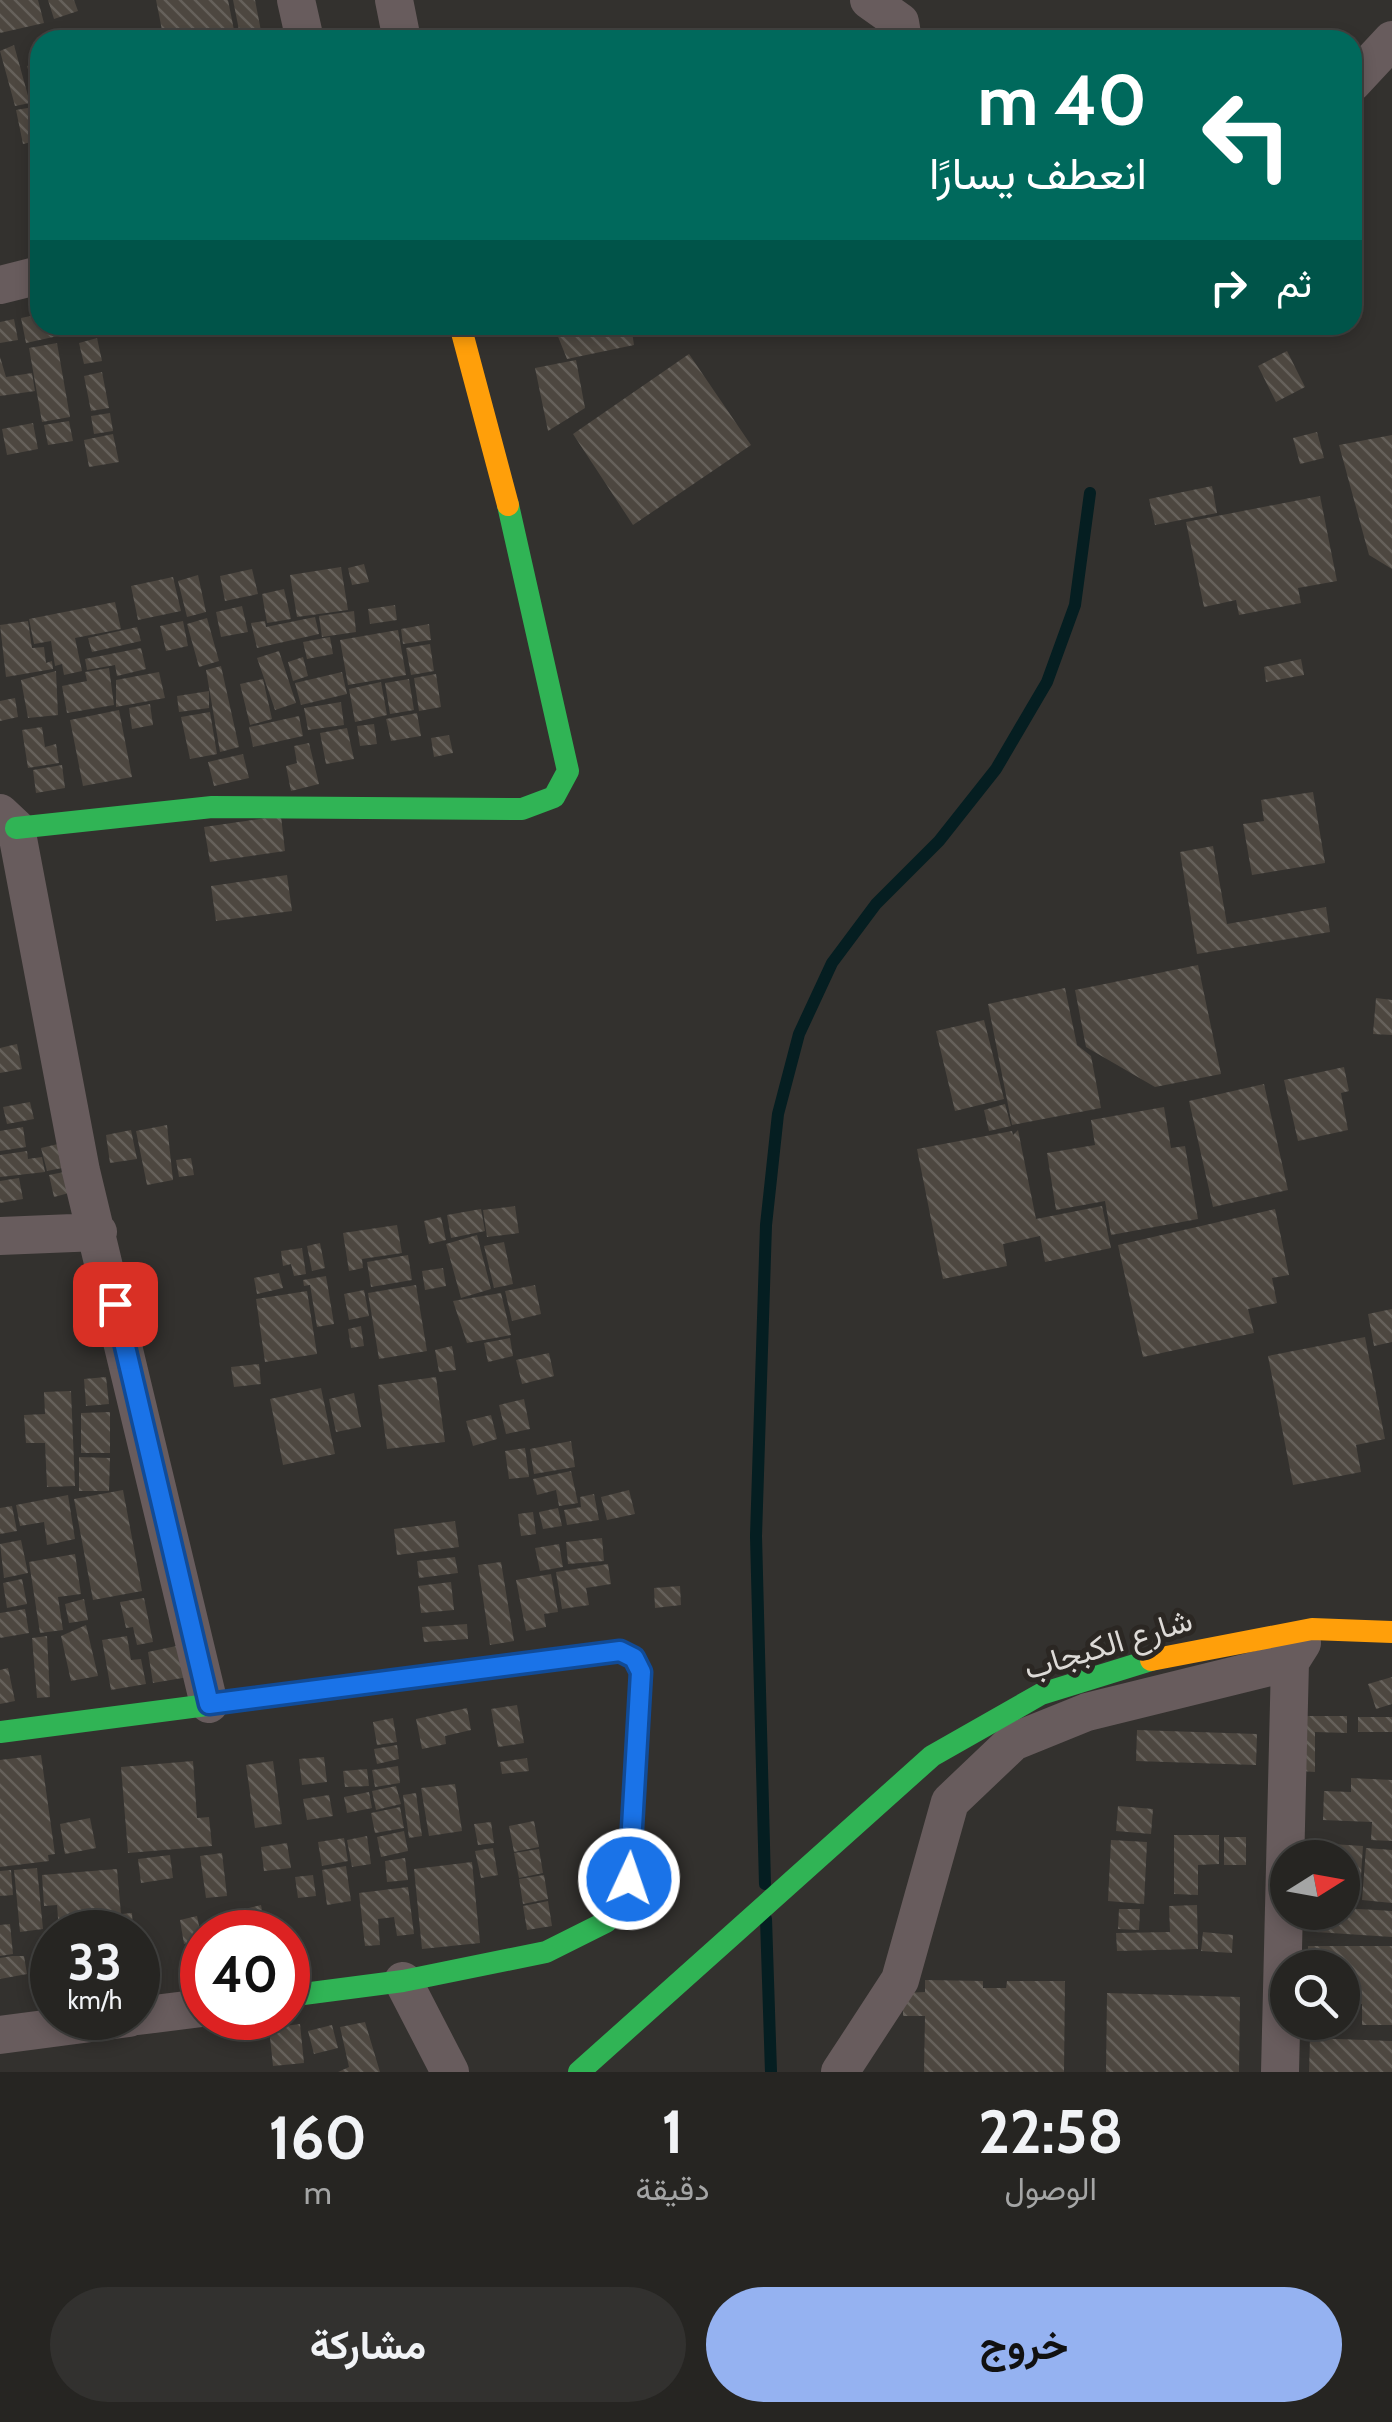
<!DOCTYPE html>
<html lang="ar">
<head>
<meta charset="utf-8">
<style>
	:root { --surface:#262522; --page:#32312f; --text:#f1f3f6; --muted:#a4a5a5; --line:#424240; --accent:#95b2f1 }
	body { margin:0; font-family:Cabin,Vazirmatn,sans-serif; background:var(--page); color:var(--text); direction:rtl; height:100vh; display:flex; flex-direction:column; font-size:38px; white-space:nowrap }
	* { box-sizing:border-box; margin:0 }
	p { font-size:32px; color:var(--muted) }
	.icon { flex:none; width:55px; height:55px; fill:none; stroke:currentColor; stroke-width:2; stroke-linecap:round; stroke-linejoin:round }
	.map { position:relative; height:2072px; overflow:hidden; direction:ltr }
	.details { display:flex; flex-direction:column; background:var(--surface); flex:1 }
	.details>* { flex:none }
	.banner { position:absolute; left:30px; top:30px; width:1332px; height:305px; border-radius:30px; box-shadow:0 5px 15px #0003,0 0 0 2px var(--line); direction:rtl; background:#00695c; color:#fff; overflow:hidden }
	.needle { width:65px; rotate:79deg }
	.buttons { position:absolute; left:1270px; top:1840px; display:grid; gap:20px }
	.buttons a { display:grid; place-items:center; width:90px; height:90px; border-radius:50%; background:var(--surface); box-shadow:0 5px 15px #0003,0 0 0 2px var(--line); font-size:50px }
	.speed { position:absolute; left:30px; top:1910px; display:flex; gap:20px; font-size:50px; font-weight:700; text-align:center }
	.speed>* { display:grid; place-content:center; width:130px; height:130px; border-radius:50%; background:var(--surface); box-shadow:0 5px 15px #0003,0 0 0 2px var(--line); line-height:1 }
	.speed small { font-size:25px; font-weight:400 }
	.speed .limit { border:15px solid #d22; background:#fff; color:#111 }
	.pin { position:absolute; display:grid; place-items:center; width:85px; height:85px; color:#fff; margin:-42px; border-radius:20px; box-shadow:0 5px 15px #0006 }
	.me { position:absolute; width:110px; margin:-55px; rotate:3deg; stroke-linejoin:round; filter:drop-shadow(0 0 8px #0008) }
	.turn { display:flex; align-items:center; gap:35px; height:210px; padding:0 50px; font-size:45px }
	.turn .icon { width:130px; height:130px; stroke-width:2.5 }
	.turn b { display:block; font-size:70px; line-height:85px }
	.then { display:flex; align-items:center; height:95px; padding:0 50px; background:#0003; gap:20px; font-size:38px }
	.eta { display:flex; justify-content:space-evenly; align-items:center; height:170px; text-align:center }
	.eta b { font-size:60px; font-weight:700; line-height:70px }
	.primary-button { display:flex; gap:20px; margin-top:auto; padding:20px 50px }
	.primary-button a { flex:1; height:115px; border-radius:60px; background:var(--accent); color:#111; font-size:40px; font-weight:700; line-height:115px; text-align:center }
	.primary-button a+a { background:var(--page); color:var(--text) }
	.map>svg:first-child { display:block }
</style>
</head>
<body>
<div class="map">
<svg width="1392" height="2072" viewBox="0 0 1392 2072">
	<defs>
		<pattern id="building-back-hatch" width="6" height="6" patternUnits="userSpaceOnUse" patternTransform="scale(2.5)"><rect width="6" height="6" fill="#4d4740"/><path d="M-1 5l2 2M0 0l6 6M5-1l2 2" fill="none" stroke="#66615b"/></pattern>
	</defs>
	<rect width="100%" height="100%" fill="#33312e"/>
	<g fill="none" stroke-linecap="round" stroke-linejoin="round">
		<path stroke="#051e21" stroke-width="12" d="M765,1884L756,1536L766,1225L778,1114L799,1034L832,963L876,904L939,841L996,769L1047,682L1075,605L1090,493
			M766,1919L771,2072"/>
	</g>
	<path fill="url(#building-back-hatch)" d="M0,0H38L44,23L0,33Z
		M48,0H74L78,11L54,19Z
		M156,0H228L236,40H164Z
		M233,0H255L261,31L240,35Z
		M14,45L30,103L15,106L0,51Z
		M40,62V140L23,144L16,110L39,106L27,66Z
		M40,314V325H65L67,334L26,343L21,318Z
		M14,319L18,340L0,343V322Z
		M570,325H631L634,345L567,359L557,334Z
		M97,338L102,361L84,364L79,343Z
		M57,343L70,417L42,422L29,348Z
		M1287,351L1305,387L1276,402L1258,366Z
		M689,354L751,445L633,525L573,434Z
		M0,357L6,377L32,373L35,391L0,396Z
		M576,360L585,408L548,431L535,368Z
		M102,372L109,408L91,411L84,376Z
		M110,413L113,431L94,434L91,416Z
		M69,421L73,441L48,445L44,425Z
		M33,423L38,449L7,455L2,429Z
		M1317,432L1324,458L1300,464L1293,438Z
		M113,434L119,462L89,467L84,440Z
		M1392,435V569L1369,555L1339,445Z
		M1212,486L1217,513L1155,525L1149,499Z
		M1320,496L1337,581L1298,588L1301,603L1239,615L1236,600L1204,607L1186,522Z
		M364,564L369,582L352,585L348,568Z
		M341,567L348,610L297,617L290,575Z
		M252,569L258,594L225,601L220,576Z
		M198,575L206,612L187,617L178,581Z
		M173,577L181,611L138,620L131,586Z
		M284,589L291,619L267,623L262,594Z
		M115,602L121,629L75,638L82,671L64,675L62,664L55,666L51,641L34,644L29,619Z
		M395,605L397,620L370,624L368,609Z
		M242,606L248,632L221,637L216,612Z
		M354,611L356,632L322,637L319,616Z
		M315,617L319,634L257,648L251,623L265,621L266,627Z
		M207,618L219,661L199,667L187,624Z
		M28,621L32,648L44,647L46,663L52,661L53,669L6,677L0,625Z
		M183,621L188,646L166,651L160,626Z
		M429,624L431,640L403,644L401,629Z
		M137,627L141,641L92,652L88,638Z
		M398,630L406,675L348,685L340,640Z
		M330,637L333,654L307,659L303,642Z
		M430,644L434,671L411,675L406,648Z
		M141,648L146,669L117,676L115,665L87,670L85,659Z
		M279,651L296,703L275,710L257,658Z
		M303,657L308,676L293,681L288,662Z
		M1301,659L1304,675L1266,682L1264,667Z
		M221,666L239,747L220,752L206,670Z
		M109,668L114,705L67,713L62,686L87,681L85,672Z
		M56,671L58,715L28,718L21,680Z
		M159,672L165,698L116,707V680Z
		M342,672L347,694L301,705L295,683Z
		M436,674L441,707L419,711L414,678Z
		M263,679L272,719L250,725L240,684Z
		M409,679L414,710L390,714L385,683Z
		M381,682L387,715L355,722L349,689Z
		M209,691V708L179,712L177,696Z
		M15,698L18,717L0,721V701Z
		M341,702L344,725L308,730L304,708Z
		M150,704L153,725L132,729L129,708Z
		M119,710L132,777L83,786L70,720Z
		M210,712L217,754L190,759L181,717Z
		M417,713L421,736L391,741L386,719Z
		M299,716L303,736L253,747L249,727Z
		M374,724L377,744L360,746L357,726Z
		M42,727L45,747L56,744L59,763L28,768L22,730Z
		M347,728L354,759L326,764L320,733Z
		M449,735L453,753L434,757L431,738Z
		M309,743L319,784L291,791L286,766L297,763L294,746Z
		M243,754L249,778L214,786L208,762Z
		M62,765L65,788L36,793L33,770Z
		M1313,792L1325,863L1252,875L1243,824L1264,821L1261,800Z
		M281,816L285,851L210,862L204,827Z
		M1213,846L1227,924L1326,907L1330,932L1197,954L1180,852Z
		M287,875L292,911L216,921L211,886Z
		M1198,965L1221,1074L1155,1087L1086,1047L1075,990Z
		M1065,988L1077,1045L1091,1056L1101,1108L1012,1125L988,1004Z
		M1376,998L1392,1000V1035L1373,1034Z
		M984,1020L1004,1099L955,1111L936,1031Z
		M17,1044L22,1069L0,1073V1048Z
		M1344,1067L1349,1091L1341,1093L1348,1130L1298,1141L1284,1080Z
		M1264,1084L1288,1190L1213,1207L1189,1101Z
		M30,1102L34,1119L7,1124L3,1107Z
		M1005,1104L1011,1126L989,1131L984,1110Z
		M1164,1107L1171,1148L1185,1146L1198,1219L1111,1235L1105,1201L1056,1210L1047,1153L1095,1145L1091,1120Z
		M167,1125L173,1180L147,1185L136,1131Z
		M23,1127L26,1147L0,1151V1131Z
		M131,1130L137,1159L110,1163L106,1135Z
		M1018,1130L1036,1219L1102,1206L1111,1248L1045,1262L1040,1236L1003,1244L1007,1266L943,1279L917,1149L1012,1131L1013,1135Z
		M58,1144L62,1168L47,1171L41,1148Z
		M27,1151L28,1159L42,1157L45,1172L0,1177V1155Z
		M191,1158L194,1175L179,1177L176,1160Z
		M64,1172L69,1193L54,1197L49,1175Z
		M19,1178L23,1199L0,1203V1181Z
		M515,1206L519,1233L487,1237L483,1210Z
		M481,1209L485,1231L451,1238L447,1215Z
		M1275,1209L1289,1275L1272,1278L1277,1303L1248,1309L1254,1333L1143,1357L1118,1245Z
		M441,1217L446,1240L429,1244L424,1221Z
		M397,1225L402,1253L362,1259L363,1268L349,1271L343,1233Z
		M477,1235L491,1289L461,1298L446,1244Z
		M504,1242L513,1284L494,1288L484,1246Z
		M320,1243L325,1268L312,1271L307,1246Z
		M302,1248L306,1274L294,1276L291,1264L283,1266L281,1251Z
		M408,1255L412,1280L371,1287L367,1262Z
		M443,1268L446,1286L425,1290L422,1271Z
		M279,1273L283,1288L257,1294L254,1278Z
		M326,1276L334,1324L317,1327L310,1285L304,1286L303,1280Z
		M416,1285L427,1351L379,1359L368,1293Z
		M535,1285L541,1314L512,1321L505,1291Z
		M364,1290L369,1316L349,1320L344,1294Z
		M307,1291L317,1354L265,1362L256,1299Z
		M501,1293L511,1335L467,1343L453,1301Z
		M1392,1309V1342L1374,1346L1368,1314Z
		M361,1326L364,1346L351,1348L348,1329Z
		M1365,1337L1385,1439L1356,1445L1361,1472L1293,1485L1268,1356Z
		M510,1338L513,1356L488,1362L484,1343Z
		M452,1346L456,1370L439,1372L435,1350Z
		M549,1353L554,1376L522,1384L516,1360Z
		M259,1364L261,1384L234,1387L231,1367Z
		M106,1377L109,1404L86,1406L84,1379Z
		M436,1377L445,1442L387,1449L378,1385Z
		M321,1388L335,1454L283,1465L270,1399Z
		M71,1391L75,1486L47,1487L45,1443H26L24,1415L45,1414L44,1392Z
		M354,1393L361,1427L336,1432L329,1399Z
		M524,1399L530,1429L506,1434L499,1405Z
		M110,1412V1453H81V1413Z
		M491,1415L497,1439L473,1446L466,1421Z
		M571,1441L575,1467L534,1474L530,1449Z
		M525,1448L529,1477L509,1479L505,1451Z
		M79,1457L110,1458L109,1491H79Z
		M571,1471L578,1503L559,1506L556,1490L537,1495L533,1479Z
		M123,1490L142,1591L93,1600L74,1499Z
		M629,1490L635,1514L607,1520L601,1497Z
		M594,1494L599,1520L567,1525L564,1510L581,1507L580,1497Z
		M68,1495L75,1539L47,1545L44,1522L20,1526L16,1505Z
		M12,1506L17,1531L0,1534V1508Z
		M558,1508L562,1526L543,1529L539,1512Z
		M533,1512L536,1534L521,1536L518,1514Z
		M455,1521L459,1547L397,1555L394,1529Z
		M602,1538L604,1561L568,1564L566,1542Z
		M21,1540L28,1573L4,1578L0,1544Z
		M559,1544L563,1567L540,1571L535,1548Z
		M75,1554L81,1594L58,1597L63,1630L40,1633L29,1562Z
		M455,1557L458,1573L419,1578L417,1561Z
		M501,1562L514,1641L490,1645L478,1565Z
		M608,1564L611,1584L586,1588L589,1605L562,1609L556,1572Z
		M551,1574L558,1612L544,1614L546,1627L526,1631L516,1580Z
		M22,1579L27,1604L7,1608L3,1583Z
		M451,1582L454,1610L421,1613L418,1586Z
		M680,1586L681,1605L655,1608L654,1588Z
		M144,1598L153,1642L137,1645L133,1627L126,1628L120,1602Z
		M84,1599L88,1620L69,1623L65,1604Z
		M25,1609L29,1633L0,1638V1613Z
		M467,1624L468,1639L424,1642L422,1627Z
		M86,1625L98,1676L71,1681L61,1636Z
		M47,1636L50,1697L37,1698L32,1638Z
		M127,1636L131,1660L141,1659L146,1684L111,1690L102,1640Z
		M181,1645L188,1677L153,1683L148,1652Z
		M8,1668L15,1701L0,1704V1670Z
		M1392,1677V1704L1376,1709L1368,1684Z
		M517,1705L524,1743L498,1747L491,1709Z
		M467,1708L471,1730L445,1736L446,1744L422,1749L416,1719Z
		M1301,1716H1347V1733L1315,1732V1772L1301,1771Z
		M1358,1717H1392V1732H1358Z
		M393,1718L397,1742L377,1745L373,1722Z
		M1137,1730L1257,1734L1256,1765L1136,1761Z
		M397,1745L399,1759L377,1764L374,1749Z
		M41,1755L55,1854L48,1855L49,1861L0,1867V1760Z
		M324,1757L327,1782L302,1785L299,1759Z
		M527,1758L529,1771L502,1774L500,1762Z
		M193,1761L197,1818L209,1817L212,1846L128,1853L121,1767Z
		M273,1761L282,1824L255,1828L246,1765Z
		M398,1766L400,1783L375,1787L372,1770Z
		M367,1769L369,1786L345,1787L343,1771Z
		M1351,1778L1392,1780V1841L1371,1840L1372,1822L1323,1820L1324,1791L1351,1792Z
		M455,1784L462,1831L429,1836L421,1788Z
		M396,1786L401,1804L376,1810L372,1791Z
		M369,1792L372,1808L347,1813L344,1797Z
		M416,1793L422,1836L409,1838L403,1795Z
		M329,1795L333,1816L307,1820L303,1799Z
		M1118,1806L1153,1809L1151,1834L1116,1831Z
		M400,1807L404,1828L375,1833L371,1813Z
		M90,1818L96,1848L65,1854L60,1824Z
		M534,1821L539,1847L514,1852L509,1826Z
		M491,1822L494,1843L478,1845L474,1824Z
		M404,1831L408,1851L381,1857L377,1837Z
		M1174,1835H1219V1864L1198,1865V1895L1174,1894Z
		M367,1836L371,1864L352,1867L347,1840Z
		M1224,1837H1246V1865H1224Z
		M344,1838L348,1861L322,1866L318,1842Z
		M1111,1840L1147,1842L1144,1904L1108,1901Z
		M287,1843L291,1868L264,1871L261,1847Z
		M1332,1844L1363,1846L1361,1876H1342V1858H1331Z
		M493,1848L498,1875L481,1878L475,1851Z
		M1366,1848L1392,1850V1903L1362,1900Z
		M539,1849L543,1873L519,1878L514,1853Z
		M222,1853L227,1896L206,1898L200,1856Z
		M170,1855L173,1878L141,1883L138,1859Z
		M405,1858L408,1880L387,1882L385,1861Z
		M472,1862L480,1943L422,1949L414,1869Z
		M346,1866L351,1901L327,1905L322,1870Z
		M37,1868L43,1929L20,1932L14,1870Z
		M117,1869L121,1914L132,1913L133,1930L59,1932L57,1905L44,1906L42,1875Z
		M11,1870L13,1895L0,1896V1871Z
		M313,1875L316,1896L298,1898L295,1877Z
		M544,1875L548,1899L523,1904L519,1879Z
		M408,1887L414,1934L397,1936L394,1917L378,1919L380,1945L365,1946L359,1893Z
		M548,1901L552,1926L527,1930L523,1906Z
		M261,1905L266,1931L236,1932L232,1912Z
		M1197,1905L1198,1949L1117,1951L1116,1933L1170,1932L1169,1906Z
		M1342,1908L1392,1911V1937L1316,1932L1318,1912H1342Z
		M1119,1909H1140L1139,1930L1118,1929Z
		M197,1916L202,1940L184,1944L180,1920Z
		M10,1924L13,1954L0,1956V1925Z
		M1203,1932L1233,1935L1232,1953L1201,1951Z
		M1308,1946H1392V2025H1362V2004H1342V1968H1308Z
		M12,1956H24L27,1974L0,1979V1958Z
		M925,1980L983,1981V1988H1006L1007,1981H1065L1064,2072H924L925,2016H903V1993L925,1992Z
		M1107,1993L1240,1997L1239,2072H1106Z
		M365,2022L380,2072H338L349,2067L340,2027Z
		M300,2024L304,2063L273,2066L269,2028Z
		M332,2025L338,2048L314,2054L308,2031Z
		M1310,2038L1392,2041V2072H1309Z"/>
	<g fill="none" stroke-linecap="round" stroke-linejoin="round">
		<path stroke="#685c5d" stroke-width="38" d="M296,0L305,40
			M394,0L402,40
			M869,0L900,22L903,40
			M1352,83L1392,40
			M0,285L40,275
			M0,813L16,828L81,1171L209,1704
			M0,1236L98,1232
			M403,1981L450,2072
			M138,2016L202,2008
			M0,2035L129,2018
			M840,2072L900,1980L950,1802L1013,1742L1087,1712L1290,1662
			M1280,2072L1290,1662L1302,1643"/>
		<path stroke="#30b455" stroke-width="22" d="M16,828L212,807L522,809L554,797L568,771L508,505
			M0,1732L621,1651L634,1658L641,1672L629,1879L606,1922L546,1952L403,1981L288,1996
			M579,2072L932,1756L1041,1694L1151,1660"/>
		<path stroke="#ff9f0a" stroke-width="22" d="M460,325L508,505
			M1151,1660L1312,1629L1392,1632"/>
	</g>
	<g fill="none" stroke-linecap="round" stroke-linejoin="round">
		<defs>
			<path id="route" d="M115,1304L209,1704L620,1651L634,1658L641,1672L629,1879"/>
		</defs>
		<use href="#route" stroke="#114b97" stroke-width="25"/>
		<use href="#route" stroke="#1a73e8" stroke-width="18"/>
	</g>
	<g text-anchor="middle" stroke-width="10" stroke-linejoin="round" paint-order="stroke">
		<g font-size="32" fill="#dddad7" stroke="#2b2723">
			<text transform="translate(1108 1644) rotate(-17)" y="11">شارع الكبجاب</text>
		</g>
	</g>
</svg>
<div class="buttons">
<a><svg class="needle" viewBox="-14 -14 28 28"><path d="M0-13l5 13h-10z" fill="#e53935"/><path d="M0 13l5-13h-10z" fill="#a4a5a5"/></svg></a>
<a><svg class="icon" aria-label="search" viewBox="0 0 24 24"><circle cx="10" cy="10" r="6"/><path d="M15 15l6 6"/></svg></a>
</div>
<div class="speed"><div>33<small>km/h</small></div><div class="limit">40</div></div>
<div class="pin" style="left:115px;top:1304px;background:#d93025"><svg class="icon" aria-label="arrive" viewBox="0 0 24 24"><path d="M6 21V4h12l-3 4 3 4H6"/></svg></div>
<svg class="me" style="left:629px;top:1879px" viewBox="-20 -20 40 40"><circle r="17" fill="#1a73e8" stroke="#fff" stroke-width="3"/><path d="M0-11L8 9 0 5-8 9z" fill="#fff"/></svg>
<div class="banner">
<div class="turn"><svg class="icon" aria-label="left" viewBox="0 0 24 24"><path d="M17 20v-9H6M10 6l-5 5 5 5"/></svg><div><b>40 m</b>انعطف يسارًا</div></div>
<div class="then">ثم<svg class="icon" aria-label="right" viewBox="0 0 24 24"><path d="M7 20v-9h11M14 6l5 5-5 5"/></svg></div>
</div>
</div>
<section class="details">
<div class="eta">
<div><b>22:58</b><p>الوصول</p></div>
<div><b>1</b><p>دقيقة</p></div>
<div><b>160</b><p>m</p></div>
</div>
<div class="primary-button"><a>خروج</a><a>مشاركة</a></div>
</section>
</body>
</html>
